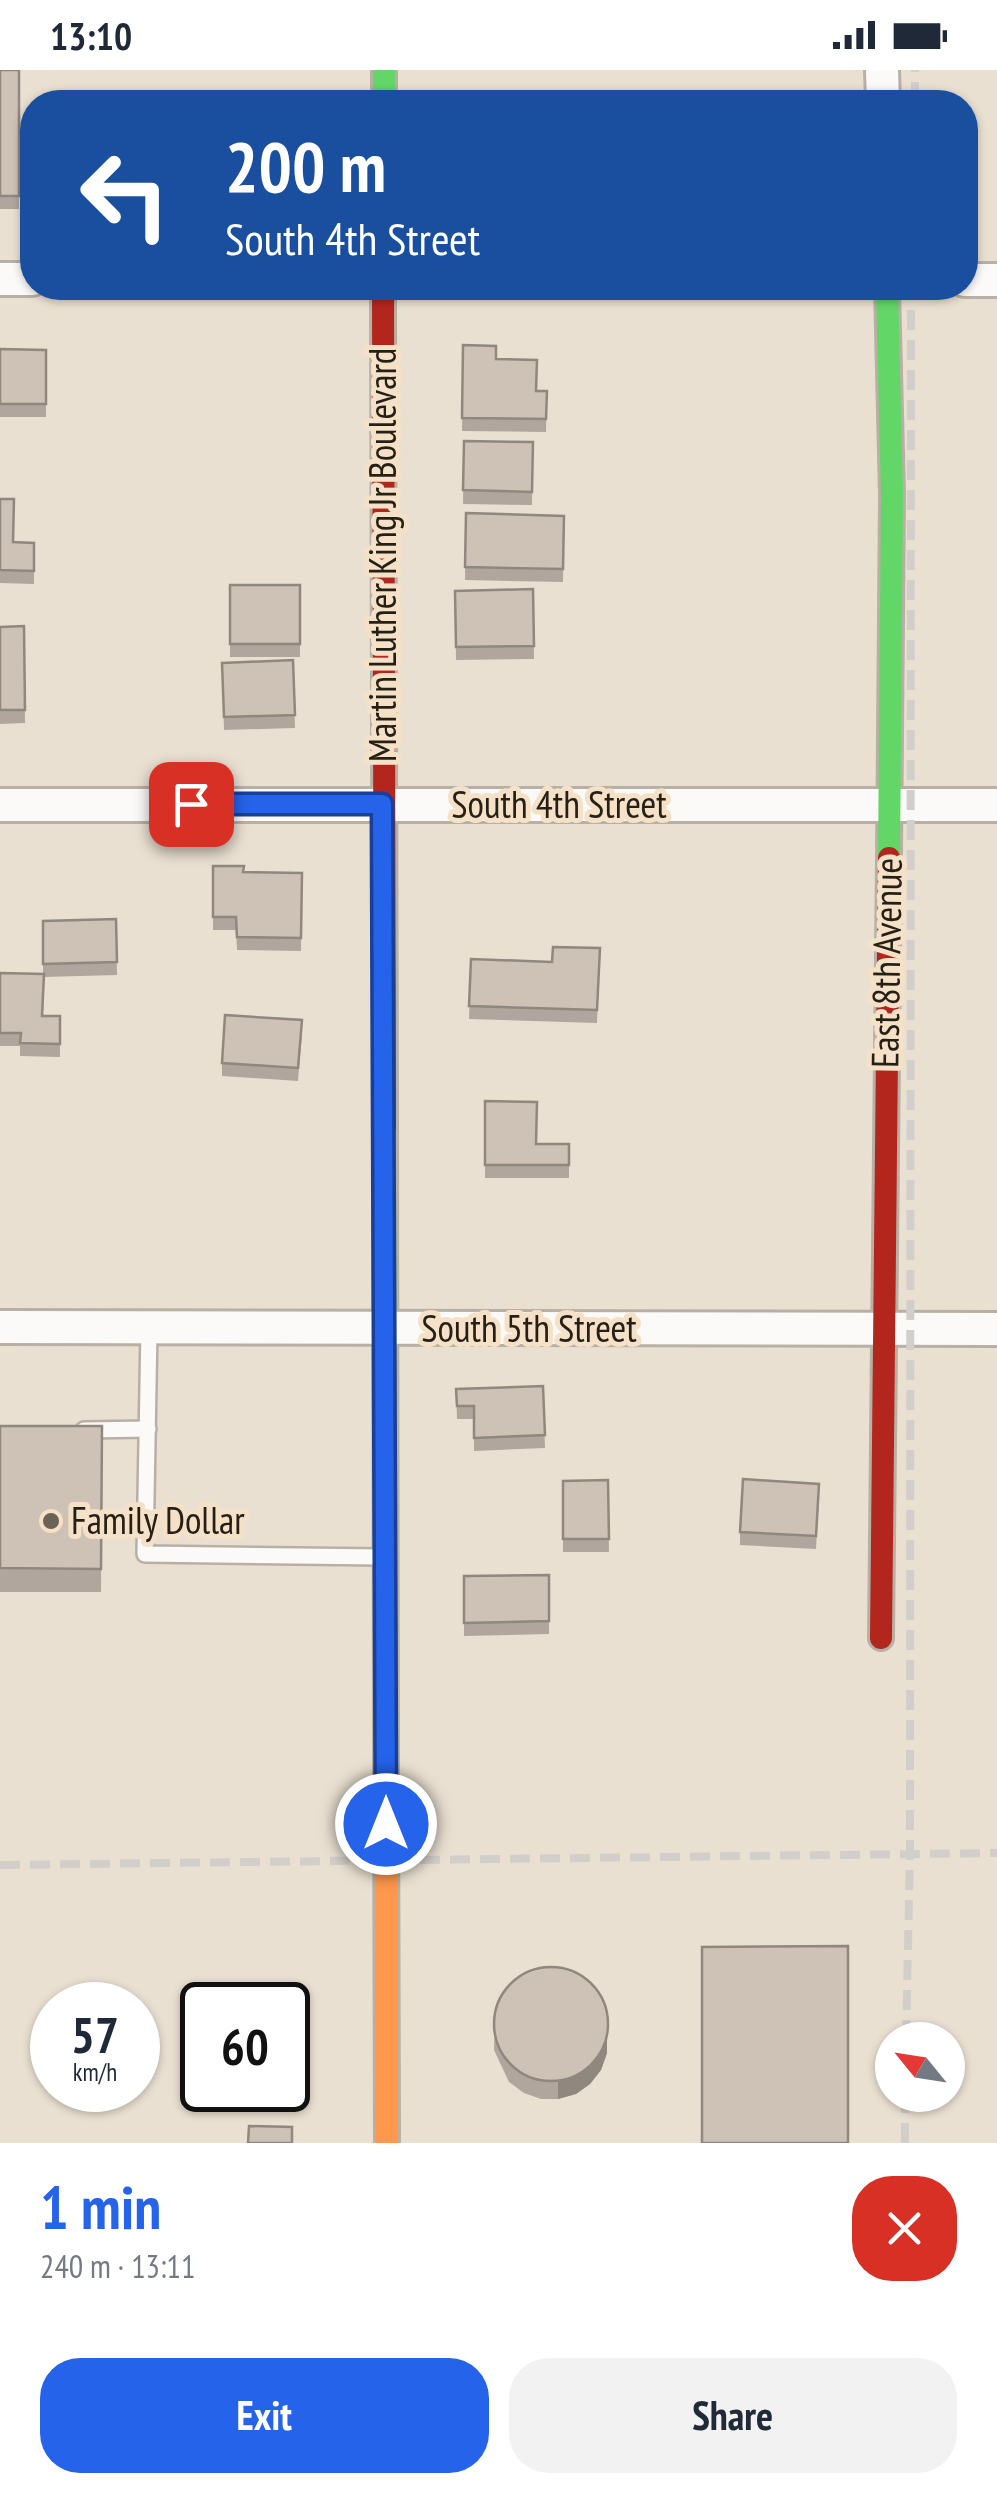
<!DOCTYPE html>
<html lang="en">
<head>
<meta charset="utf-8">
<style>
	:root { --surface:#fff; --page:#f2f2f3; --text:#1f2937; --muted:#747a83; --accent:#2563eb }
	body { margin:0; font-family:"PT Sans Narrow",sans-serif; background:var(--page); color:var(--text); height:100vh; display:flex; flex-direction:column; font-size:38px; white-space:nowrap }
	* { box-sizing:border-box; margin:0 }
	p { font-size:32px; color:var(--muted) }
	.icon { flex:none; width:55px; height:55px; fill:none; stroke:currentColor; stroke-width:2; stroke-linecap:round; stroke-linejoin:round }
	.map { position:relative; height:2073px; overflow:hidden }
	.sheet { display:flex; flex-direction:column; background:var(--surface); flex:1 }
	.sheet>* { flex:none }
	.banner { position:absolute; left:20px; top:20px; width:958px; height:210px; border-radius:40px; box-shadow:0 2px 8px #0004; background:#1a4fa0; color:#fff; overflow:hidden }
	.needle { width:65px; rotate:300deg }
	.fabs { position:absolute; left:875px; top:1952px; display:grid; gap:20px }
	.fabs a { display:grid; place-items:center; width:90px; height:90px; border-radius:50%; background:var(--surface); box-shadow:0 2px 8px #0004; font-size:50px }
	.speed { position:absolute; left:30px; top:1912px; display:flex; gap:20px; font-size:50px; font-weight:700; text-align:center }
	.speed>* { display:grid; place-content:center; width:130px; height:130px; border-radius:50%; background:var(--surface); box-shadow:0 2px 8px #0004; line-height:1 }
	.speed small { font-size:25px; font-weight:400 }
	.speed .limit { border:5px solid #111; border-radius:15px; background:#fff; color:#111 }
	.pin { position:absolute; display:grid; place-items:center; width:85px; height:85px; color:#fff; margin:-42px; border-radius:20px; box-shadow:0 5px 15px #0006 }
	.me { position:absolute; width:110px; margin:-55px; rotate:0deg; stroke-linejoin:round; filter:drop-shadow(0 0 8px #0008) }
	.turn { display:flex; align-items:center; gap:35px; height:210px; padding:0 40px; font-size:45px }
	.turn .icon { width:130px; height:130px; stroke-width:2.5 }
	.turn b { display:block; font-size:70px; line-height:85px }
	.round { display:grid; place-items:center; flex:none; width:105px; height:105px; border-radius:40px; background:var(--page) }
	.summary { display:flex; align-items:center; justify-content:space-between; height:170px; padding:0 40px }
	h1 { font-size:60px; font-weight:700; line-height:75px; color:var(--accent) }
	.primary-button { display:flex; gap:20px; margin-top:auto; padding:20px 40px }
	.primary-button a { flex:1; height:115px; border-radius:40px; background:var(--accent); color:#fff; font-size:40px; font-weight:700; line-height:115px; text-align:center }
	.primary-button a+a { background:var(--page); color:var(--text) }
	.status { display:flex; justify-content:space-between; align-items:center; height:70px; padding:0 50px; background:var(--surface); direction:ltr }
	.status svg { height:28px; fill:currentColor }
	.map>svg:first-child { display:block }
</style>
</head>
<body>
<div class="status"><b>13:10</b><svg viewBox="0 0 49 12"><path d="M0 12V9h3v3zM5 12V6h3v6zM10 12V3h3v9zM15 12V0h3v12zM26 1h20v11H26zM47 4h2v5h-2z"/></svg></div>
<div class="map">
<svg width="997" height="2073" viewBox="0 0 997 2073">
	<rect width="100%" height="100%" fill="#eae0d2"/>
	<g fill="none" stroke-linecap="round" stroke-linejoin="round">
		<defs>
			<path id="lane" d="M149,1258L145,1484L382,1487
				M84,1360L148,1359"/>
			<path id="street" d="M882,0L883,32
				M0,209H32
				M965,210H997
				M0,735H997
				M0,1257L997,1259"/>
			<path id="fast" d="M384,0V32
				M887,218L892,425L889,788
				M385,1057L386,1699"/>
			<path id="slow" d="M386,1699L387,2073"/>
			<path id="jam" d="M383,218L385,1057
				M881,1568L889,788"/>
		</defs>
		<use href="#lane" stroke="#b8b0a5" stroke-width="20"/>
		<use href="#street" stroke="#b8b0a5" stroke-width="38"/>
		<use href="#fast" stroke="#b8b0a5" stroke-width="28"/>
		<use href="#slow" stroke="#b8b0a5" stroke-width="28"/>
		<use href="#jam" stroke="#b8b0a5" stroke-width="28"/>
		<use href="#lane" stroke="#fcfaf8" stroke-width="15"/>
		<use href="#street" stroke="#fcfaf8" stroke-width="32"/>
		<use href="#fast" stroke="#63d668" stroke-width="22"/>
		<use href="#slow" stroke="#ff974d" stroke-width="22"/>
		<use href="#jam" stroke="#b3261e" stroke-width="22"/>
		<path stroke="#d2cfcb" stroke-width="8" stroke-dasharray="20 10" stroke-linecap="butt" d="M915,32V0
			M0,1795L997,1783
			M906,1970L910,1782L911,218
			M905,2073V2025"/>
	</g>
	<path fill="#b1a69d" d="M0,0H19V139H0Z
		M463,275L496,289L537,321H547L546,362L462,361Z
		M0,279L46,280V347H0Z
		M464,371L533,372L532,435L463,434Z
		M0,429L14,472L34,473V514L0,513Z
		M466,443L564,446L563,512L465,510Z
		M230,515H300V587H230Z
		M533,519L534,589L456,590L455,521Z
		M24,556L25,653L0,654V557Z
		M293,590L295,658L224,660L222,593Z
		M213,796L243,802L302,803L301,881L237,880L236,860H213Z
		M116,849L117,905L44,907L43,946H60V987L20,986V976H0V903L43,904V851Z
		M600,878L597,953L469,949L471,889L552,892Z
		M302,963L298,1011L222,1006V993Z
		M485,1031L537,1074H569V1108H485Z
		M543,1316L545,1378L474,1381V1349H457L456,1319Z
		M0,1356H102L101,1522H0Z
		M608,1410L609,1482H563V1411Z
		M819,1427L816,1479L740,1475V1462Z
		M549,1505V1564L464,1566V1506Z
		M495,1944L607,1983L601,2000L590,2014L576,2024L558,2029H541L524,2023L509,2012L494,1980Z"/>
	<path fill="#90877f" d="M607,1946V1983L601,2000L590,2014L576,2024L558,2029V2010Z"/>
	<path fill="#cec1b6" stroke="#90877f" stroke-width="2.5" d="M0,0H19V126H0Z
		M463,275L496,276V289L537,290L536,321H547L546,349L462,348Z
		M0,279L46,280V334H0Z
		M464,371L533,372L532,422L463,420Z
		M0,429H14L13,472L34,473V501L0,500Z
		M466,443L564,446L563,499L465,497Z
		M230,515H300V574H230Z
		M533,519L534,576L456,577L455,521Z
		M24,556L25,640H0V557Z
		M293,590L295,645L224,647L222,593Z
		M213,796H244L243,802L302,803L301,868L237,867L236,847H213Z
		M116,849L117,892L43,894V851Z
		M553,877L600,878L597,940L469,936L471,889L552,892Z
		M0,903L44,904L42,946H60V974L20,973L21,963H0Z
		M225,945L302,950L298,998L222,993Z
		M485,1031L537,1032L536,1074H569V1095H485Z
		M543,1316L545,1365L474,1368V1336H457L456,1319Z
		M0,1356H102L101,1499L0,1498Z
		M743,1409L819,1414L816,1466L740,1462Z
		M608,1410L609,1469H563V1411Z
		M549,1505V1551L464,1553V1506Z
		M848,1876V2073H702V1877Z
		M494 1954a57 57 0 1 1 114 0a57 57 0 1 1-114 0Z
		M249,2056L292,2057V2073H248Z"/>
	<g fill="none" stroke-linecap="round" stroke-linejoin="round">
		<defs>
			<path id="route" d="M191,734H382L386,1754"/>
		</defs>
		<use href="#route" stroke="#184099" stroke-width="25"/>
		<use href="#route" stroke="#2563eb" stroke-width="18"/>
	</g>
	<circle fill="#6b6357" stroke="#f4e1c7" stroke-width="4" cx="51" cy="1451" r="10"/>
	<g text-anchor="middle" stroke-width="10" stroke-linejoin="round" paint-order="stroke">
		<g font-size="38" fill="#261f15" stroke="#f4e1c7">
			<text transform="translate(383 485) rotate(-90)" y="13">Martin Luther King Jr Boulevard</text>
			<text x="559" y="748">South 4th Street</text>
			<text transform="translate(887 893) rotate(-89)" y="13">East 8th Avenue</text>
			<text x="529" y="1272">South 5th Street</text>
		</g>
		<g font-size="38" fill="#261f15" stroke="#f4e1c7" text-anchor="start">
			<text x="71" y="1464">Family Dollar</text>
		</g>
	</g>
</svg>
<div class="fabs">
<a><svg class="needle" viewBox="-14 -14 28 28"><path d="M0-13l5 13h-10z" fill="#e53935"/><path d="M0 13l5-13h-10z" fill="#747a83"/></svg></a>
</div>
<div class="speed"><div>57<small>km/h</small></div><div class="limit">60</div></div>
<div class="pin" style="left:191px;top:734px;background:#d93025"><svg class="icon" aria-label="arrive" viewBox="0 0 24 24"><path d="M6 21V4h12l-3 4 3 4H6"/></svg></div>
<svg class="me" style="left:386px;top:1754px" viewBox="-20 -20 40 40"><circle r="17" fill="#2563eb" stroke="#fff" stroke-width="3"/><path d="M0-11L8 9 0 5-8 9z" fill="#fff"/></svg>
<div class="banner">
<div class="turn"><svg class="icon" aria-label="left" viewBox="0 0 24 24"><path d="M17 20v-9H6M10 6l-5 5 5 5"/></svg><div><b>200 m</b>South 4th Street</div></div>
</div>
</div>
<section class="sheet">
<div class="summary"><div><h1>1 min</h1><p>240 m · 13:11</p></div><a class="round" style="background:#d93025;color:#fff"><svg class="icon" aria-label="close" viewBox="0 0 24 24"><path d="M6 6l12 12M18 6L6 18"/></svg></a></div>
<div class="primary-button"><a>Exit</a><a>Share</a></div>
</section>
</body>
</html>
